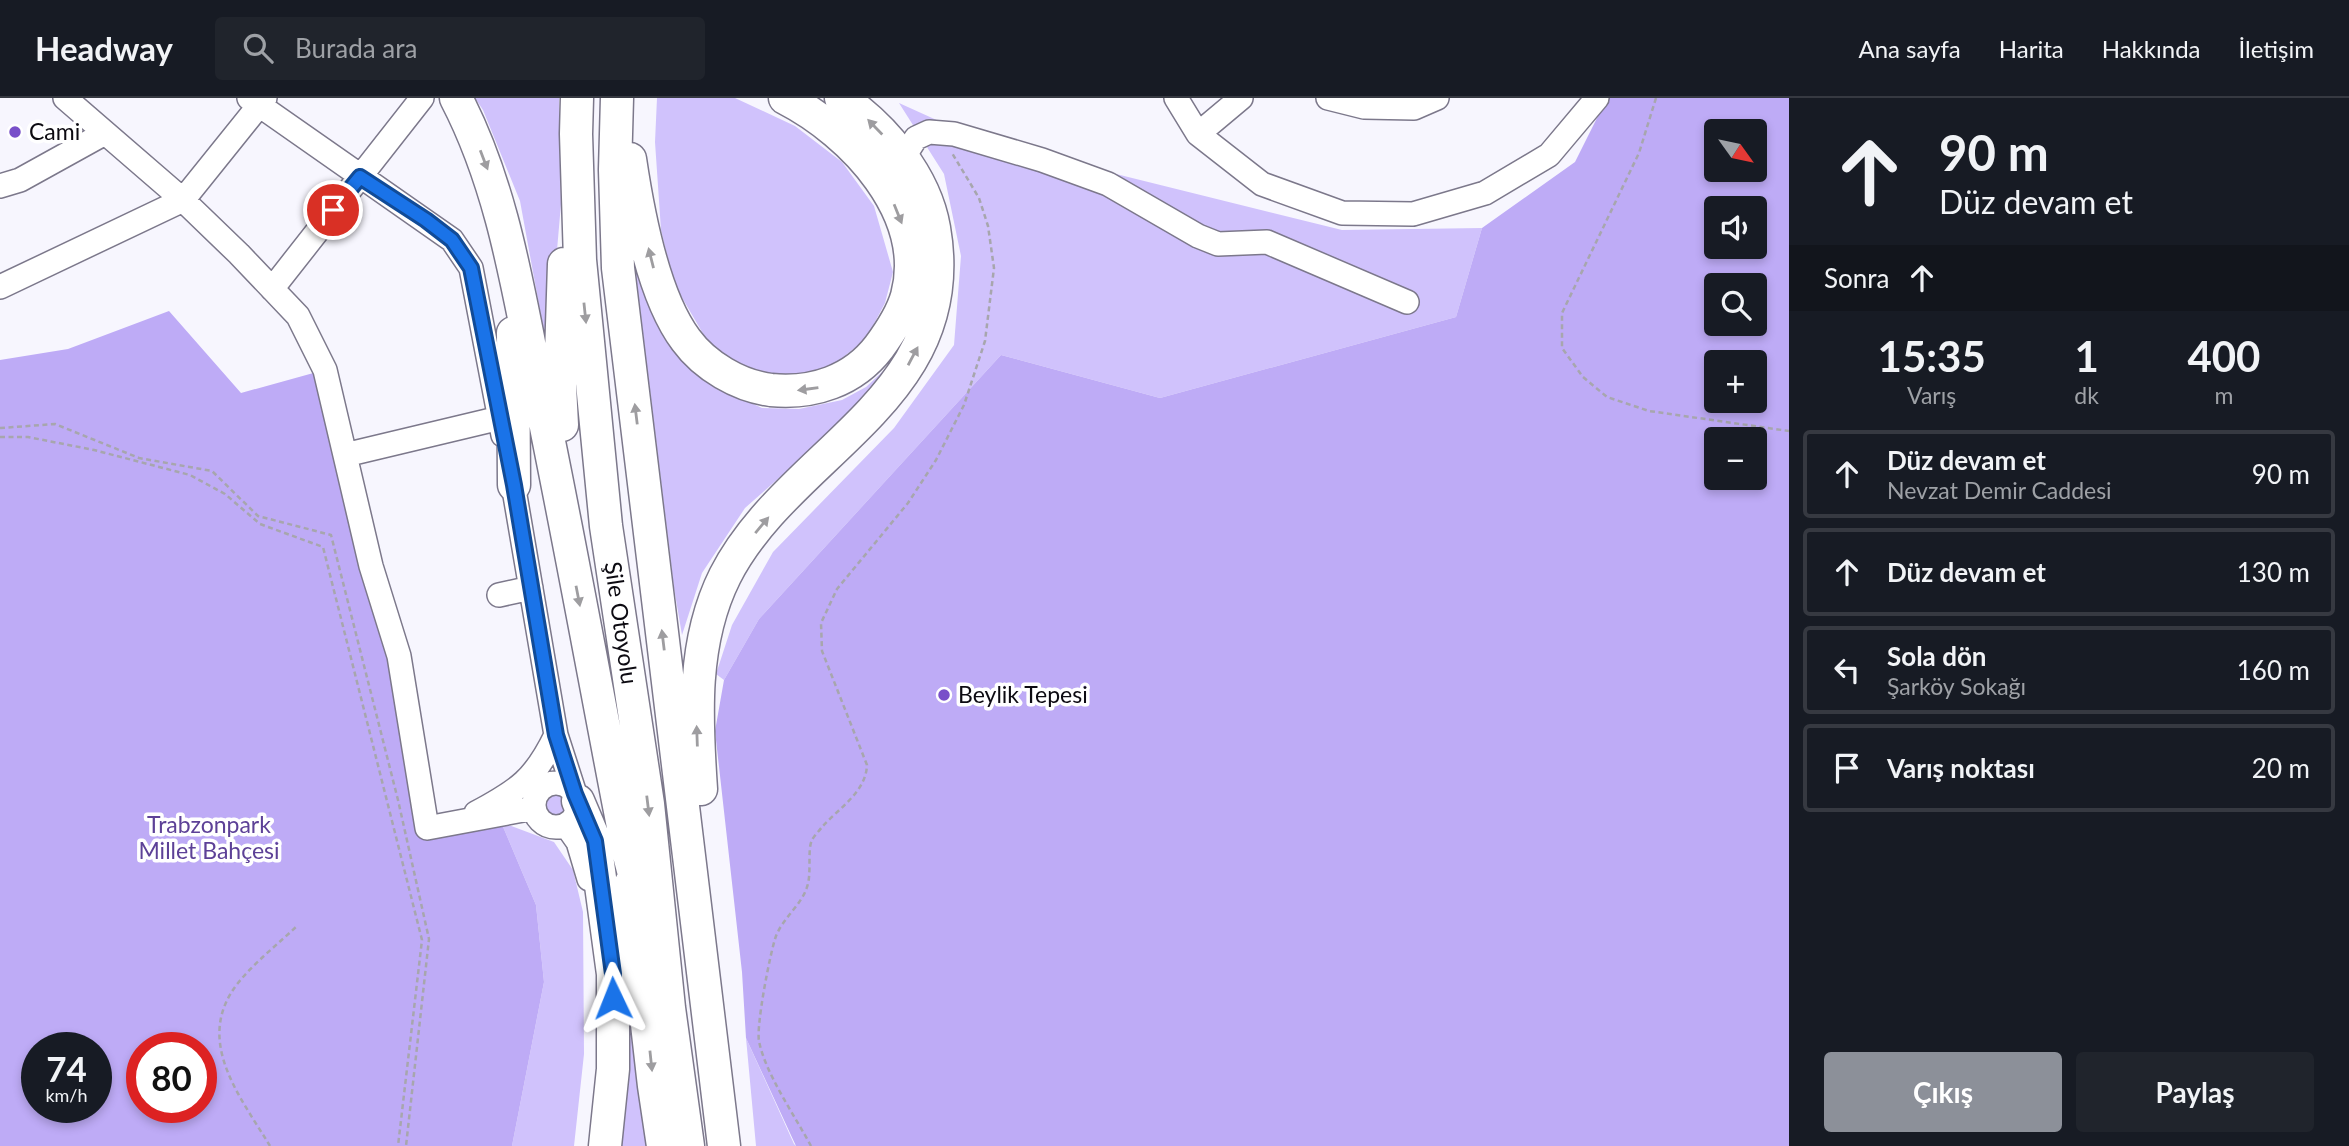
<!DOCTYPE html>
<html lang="tr">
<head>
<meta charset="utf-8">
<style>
	:root { --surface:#171b24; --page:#20242c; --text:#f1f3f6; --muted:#9ea1a6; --line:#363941; --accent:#8c9099 }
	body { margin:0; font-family:Lato,sans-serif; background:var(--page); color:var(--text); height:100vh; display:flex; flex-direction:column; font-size:26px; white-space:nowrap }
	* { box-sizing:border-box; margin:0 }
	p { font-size:23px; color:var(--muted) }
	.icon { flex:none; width:38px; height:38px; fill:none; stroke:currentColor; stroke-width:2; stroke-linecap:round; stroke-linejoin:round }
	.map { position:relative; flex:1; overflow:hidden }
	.drawer { display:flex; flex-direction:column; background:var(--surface); width:560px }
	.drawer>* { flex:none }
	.guide { background:#171b24; color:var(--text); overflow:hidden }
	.needle { width:46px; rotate:123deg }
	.fabs { position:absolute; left:1704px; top:21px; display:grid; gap:14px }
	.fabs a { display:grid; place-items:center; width:63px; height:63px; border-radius:7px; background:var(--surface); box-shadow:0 4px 10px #0003; font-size:35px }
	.speed { position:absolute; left:21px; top:934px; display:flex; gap:14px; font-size:35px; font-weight:700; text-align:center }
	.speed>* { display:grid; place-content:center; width:91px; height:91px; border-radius:50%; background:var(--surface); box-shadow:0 4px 10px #0003; line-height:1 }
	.speed small { font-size:18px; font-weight:400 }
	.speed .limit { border:10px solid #d22; background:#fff; color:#111 }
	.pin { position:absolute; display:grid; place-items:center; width:60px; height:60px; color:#fff; margin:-30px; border:4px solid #fff; border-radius:50%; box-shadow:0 2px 7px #0007 }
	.me { position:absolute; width:77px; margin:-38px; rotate:358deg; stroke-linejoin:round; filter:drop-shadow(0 0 5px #0008) }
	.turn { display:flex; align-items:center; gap:24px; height:147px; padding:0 35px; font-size:32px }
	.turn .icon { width:91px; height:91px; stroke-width:2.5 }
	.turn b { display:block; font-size:49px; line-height:60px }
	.then { display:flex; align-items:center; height:66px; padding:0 35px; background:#0003; gap:14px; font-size:26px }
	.eta { display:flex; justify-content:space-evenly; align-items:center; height:119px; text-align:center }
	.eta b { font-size:42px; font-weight:700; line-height:49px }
	.button { display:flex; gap:14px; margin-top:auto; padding:14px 35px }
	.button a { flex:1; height:80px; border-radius:7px; background:var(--accent); color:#fff; font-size:28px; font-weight:700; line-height:80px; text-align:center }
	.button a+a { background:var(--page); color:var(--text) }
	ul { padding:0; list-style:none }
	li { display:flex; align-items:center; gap:21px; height:88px; margin:0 14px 10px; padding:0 21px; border:4px solid var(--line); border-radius:7px }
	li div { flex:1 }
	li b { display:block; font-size:26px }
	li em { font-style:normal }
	header { display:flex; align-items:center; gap:42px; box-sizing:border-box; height:98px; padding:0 35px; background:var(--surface); border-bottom:2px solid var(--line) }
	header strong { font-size:33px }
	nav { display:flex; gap:38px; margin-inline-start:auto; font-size:24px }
	.search { width:490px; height:63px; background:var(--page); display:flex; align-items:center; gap:18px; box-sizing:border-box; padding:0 24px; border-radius:7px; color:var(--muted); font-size:26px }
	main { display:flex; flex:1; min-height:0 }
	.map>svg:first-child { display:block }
</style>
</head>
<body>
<header>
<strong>Headway</strong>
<div class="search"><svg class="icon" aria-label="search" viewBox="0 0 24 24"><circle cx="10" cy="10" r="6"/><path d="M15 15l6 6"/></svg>Burada ara</div>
<nav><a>Ana sayfa</a><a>Harita</a><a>Hakkında</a><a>İletişim</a></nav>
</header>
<main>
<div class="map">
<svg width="1789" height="1048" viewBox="0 0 1789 1048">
	<rect width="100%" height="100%" fill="#f7f6fe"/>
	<path fill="#d0c2fc" d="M475,0H559L561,106L548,256L520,103L483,12Z
		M657,0H735L795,28L842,64L874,108L893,174L885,205L866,241L832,268L794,280L759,277L728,262L705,239L674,186L661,132L655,44Z
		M899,5L952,29L1108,74L1342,132L1482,130L1456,219L1160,300L1001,257L759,521L724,582L716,576L732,527L773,454L894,330L954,247L961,158L944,76Z
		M631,137L654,218L680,261L721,291L762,310L799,311L842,302L866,289L895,262L864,308L805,357L745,410L702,475L682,537L674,490Z
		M554,693L564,694L572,711L558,723L549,720L542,708L545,698Z
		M501,724L554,744L573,772L583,814L584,956L574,1048H512L544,884L536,807Z
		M624,844L655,1048H619Z
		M746,940L794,1046L796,1048H756Z"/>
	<path fill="#beabf6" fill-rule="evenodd" d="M1607,0H1789V1048H796L746,940L742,874L715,633L724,582L759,521L1001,257L1160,300L1456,219L1482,130L1575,64ZM1717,33H1755V72H1717ZM1717,110H1755V149H1717ZM1717,187H1755V226H1717ZM1717,264H1755V303H1717ZM1717,341H1755V380H1717Z
		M169,213L241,295L317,274L388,542L421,734L501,724L536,807L544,884L512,1048H0V262L68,251ZM37,950H96V1010H37ZM142,950H201V1010H142Z"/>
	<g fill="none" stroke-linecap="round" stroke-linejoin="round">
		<defs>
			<path id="minor" d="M65,0L183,102L239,156L298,218L325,272L371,468L399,558L427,730L534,710
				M249,0L452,142L471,170L503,337
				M1176,0L1198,36L1262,86L1342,115L1413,116L1485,95L1549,57L1597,0
				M1328,0L1364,9L1414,10L1437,0
				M1198,36L1241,0
				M903,60L916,40L929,34L954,36L1042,62L1108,86L1198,138L1218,146L1267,144L1407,204
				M0,88L20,82L105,35
				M0,189L183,102L265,0
				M272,191L422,0
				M345,357L500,320
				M511,374L556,637L575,696
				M499,497L531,490
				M534 707a22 22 0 1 1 44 0a22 22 0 1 1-44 0Z
				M476,715C519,692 535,681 556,637
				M566,727L578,744L589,781"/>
			<path id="highway" d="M456,0C503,90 518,192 538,290C570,443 597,596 627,749L642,807
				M577,0L576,36L580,162L606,428L648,706L669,910L688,1048
				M617,0L615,72L618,170L724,1048
				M630,61C638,115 653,198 686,242C705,268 739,288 771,292C813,296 853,283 879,249C890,234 902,216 907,198C929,115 853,35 785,0
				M513,235L514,387
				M562,327L560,288L564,166
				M701,691C696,619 692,544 725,478C789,352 964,301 934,130C925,78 884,29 841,0
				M578,703L595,743L613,876V971L605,1048
				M631,785L654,988L663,1048"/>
		</defs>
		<use href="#minor" stroke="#7c788b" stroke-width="26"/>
		<use href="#highway" stroke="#7c788b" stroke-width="35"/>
		<path stroke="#a7a6ad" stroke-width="2.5" stroke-dasharray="5 3.5" stroke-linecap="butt" d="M1656,0L1639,55L1562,215V250L1583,279L1607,299L1649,313L1789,333
			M0,330L55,326L139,360L212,373L258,418L331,437L398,702L429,841L406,1048
			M0,339H28L94,352L190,377L225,396L260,426L323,449L422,842L398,1048
			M270,1048C240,998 193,942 238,885C255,864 278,846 297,828
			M811,1048C795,1018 765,975 759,943C756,928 770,855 776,838C783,820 802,806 807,789C812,775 807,752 812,742C814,738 819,733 822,729C839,710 866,694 867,667L822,553L821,525L837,491L908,405L936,362L964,307L985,243L994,170L988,128L979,100L952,55"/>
		<use href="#minor" stroke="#fff" stroke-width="23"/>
		<use href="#highway" stroke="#fff" stroke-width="32"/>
	</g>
	<defs><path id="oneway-solid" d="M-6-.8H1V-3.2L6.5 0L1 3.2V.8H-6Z" transform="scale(1.75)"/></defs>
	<g fill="#9e9da0">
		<use href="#oneway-solid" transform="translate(875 29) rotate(-134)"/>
		<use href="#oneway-solid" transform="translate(484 62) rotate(69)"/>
		<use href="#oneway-solid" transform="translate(898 116) rotate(68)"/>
		<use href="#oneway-solid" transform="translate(651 160) rotate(-104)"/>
		<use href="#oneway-solid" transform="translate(585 215) rotate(84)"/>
		<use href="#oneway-solid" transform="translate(913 258) rotate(-62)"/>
		<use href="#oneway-solid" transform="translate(808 291) rotate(172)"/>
		<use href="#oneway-solid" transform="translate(636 316) rotate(-97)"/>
		<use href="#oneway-solid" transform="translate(762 427) rotate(-50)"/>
		<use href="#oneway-solid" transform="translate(578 498) rotate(79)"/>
		<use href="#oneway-solid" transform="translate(663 542) rotate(-97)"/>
		<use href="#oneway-solid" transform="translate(697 638) rotate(-92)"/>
		<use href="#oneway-solid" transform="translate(648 708) rotate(83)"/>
		<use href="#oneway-solid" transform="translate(651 963) rotate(84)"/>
	</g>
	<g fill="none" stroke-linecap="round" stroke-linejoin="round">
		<defs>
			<path id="route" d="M333,112L360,79L426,122L452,142L471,170L514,387L556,637L575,696L595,743L613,876V900"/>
		</defs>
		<use href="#route" stroke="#114b97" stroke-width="18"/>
		<use href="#route" stroke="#1a73e8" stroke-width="12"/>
	</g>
	<g fill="#7950c9" stroke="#fff" stroke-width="2.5">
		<circle cx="15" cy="34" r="7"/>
		<circle cx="944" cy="597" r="7"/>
	</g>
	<g text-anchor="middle" stroke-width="7" stroke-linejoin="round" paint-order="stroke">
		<g font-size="23" fill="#0c0a11" stroke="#fff" text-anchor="start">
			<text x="29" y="42">Cami</text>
			<text x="958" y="605">Beylik Tepesi</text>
		</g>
		<g font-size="23" fill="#0c0a11" stroke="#fff">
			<text transform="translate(621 525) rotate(82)" y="8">Şile Otoyolu</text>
		</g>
		<g font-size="23" fill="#5d4197" stroke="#fff">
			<text x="209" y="735">Trabzonpark<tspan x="209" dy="26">Millet Bahçesi</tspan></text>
		</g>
	</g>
</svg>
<div class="fabs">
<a><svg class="needle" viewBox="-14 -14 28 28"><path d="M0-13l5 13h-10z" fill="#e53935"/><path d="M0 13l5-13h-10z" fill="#9ea1a6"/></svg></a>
<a><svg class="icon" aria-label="sound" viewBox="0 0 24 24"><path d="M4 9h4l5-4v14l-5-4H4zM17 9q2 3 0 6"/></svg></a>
<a><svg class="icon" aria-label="search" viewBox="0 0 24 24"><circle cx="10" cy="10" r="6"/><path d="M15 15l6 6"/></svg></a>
<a>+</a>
<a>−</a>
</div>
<div class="speed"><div>74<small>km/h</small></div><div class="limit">80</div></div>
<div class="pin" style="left:333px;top:112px;background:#d93025"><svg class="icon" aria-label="arrive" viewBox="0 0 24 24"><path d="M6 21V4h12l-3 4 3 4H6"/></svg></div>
<svg class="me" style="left:613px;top:900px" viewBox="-20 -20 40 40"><path d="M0-17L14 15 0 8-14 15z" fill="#1a73e8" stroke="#fff" stroke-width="4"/></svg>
</div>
<section class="drawer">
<div class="guide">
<div class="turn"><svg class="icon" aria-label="ahead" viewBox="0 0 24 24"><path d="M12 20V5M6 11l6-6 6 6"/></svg><div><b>90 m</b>Düz devam et</div></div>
<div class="then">Sonra<svg class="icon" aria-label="ahead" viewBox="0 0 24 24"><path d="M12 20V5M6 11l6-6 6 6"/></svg></div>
</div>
<div class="eta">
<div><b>15:35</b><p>Varış</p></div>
<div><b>1</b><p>dk</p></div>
<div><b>400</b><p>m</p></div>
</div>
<ul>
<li><svg class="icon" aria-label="ahead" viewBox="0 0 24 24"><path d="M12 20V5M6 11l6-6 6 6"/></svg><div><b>Düz devam et</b><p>Nevzat Demir Caddesi</p></div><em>90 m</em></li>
<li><svg class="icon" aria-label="ahead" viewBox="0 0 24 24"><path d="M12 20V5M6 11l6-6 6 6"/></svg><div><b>Düz devam et</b></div><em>130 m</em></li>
<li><svg class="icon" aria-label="left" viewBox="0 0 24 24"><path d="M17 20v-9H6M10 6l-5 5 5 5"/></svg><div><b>Sola dön</b><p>Şarköy Sokağı</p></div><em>160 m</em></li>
<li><svg class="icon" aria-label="arrive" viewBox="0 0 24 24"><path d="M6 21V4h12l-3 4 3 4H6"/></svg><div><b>Varış noktası</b></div><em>20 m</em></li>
</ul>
<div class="button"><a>Çıkış</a><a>Paylaş</a></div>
</section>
</main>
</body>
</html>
